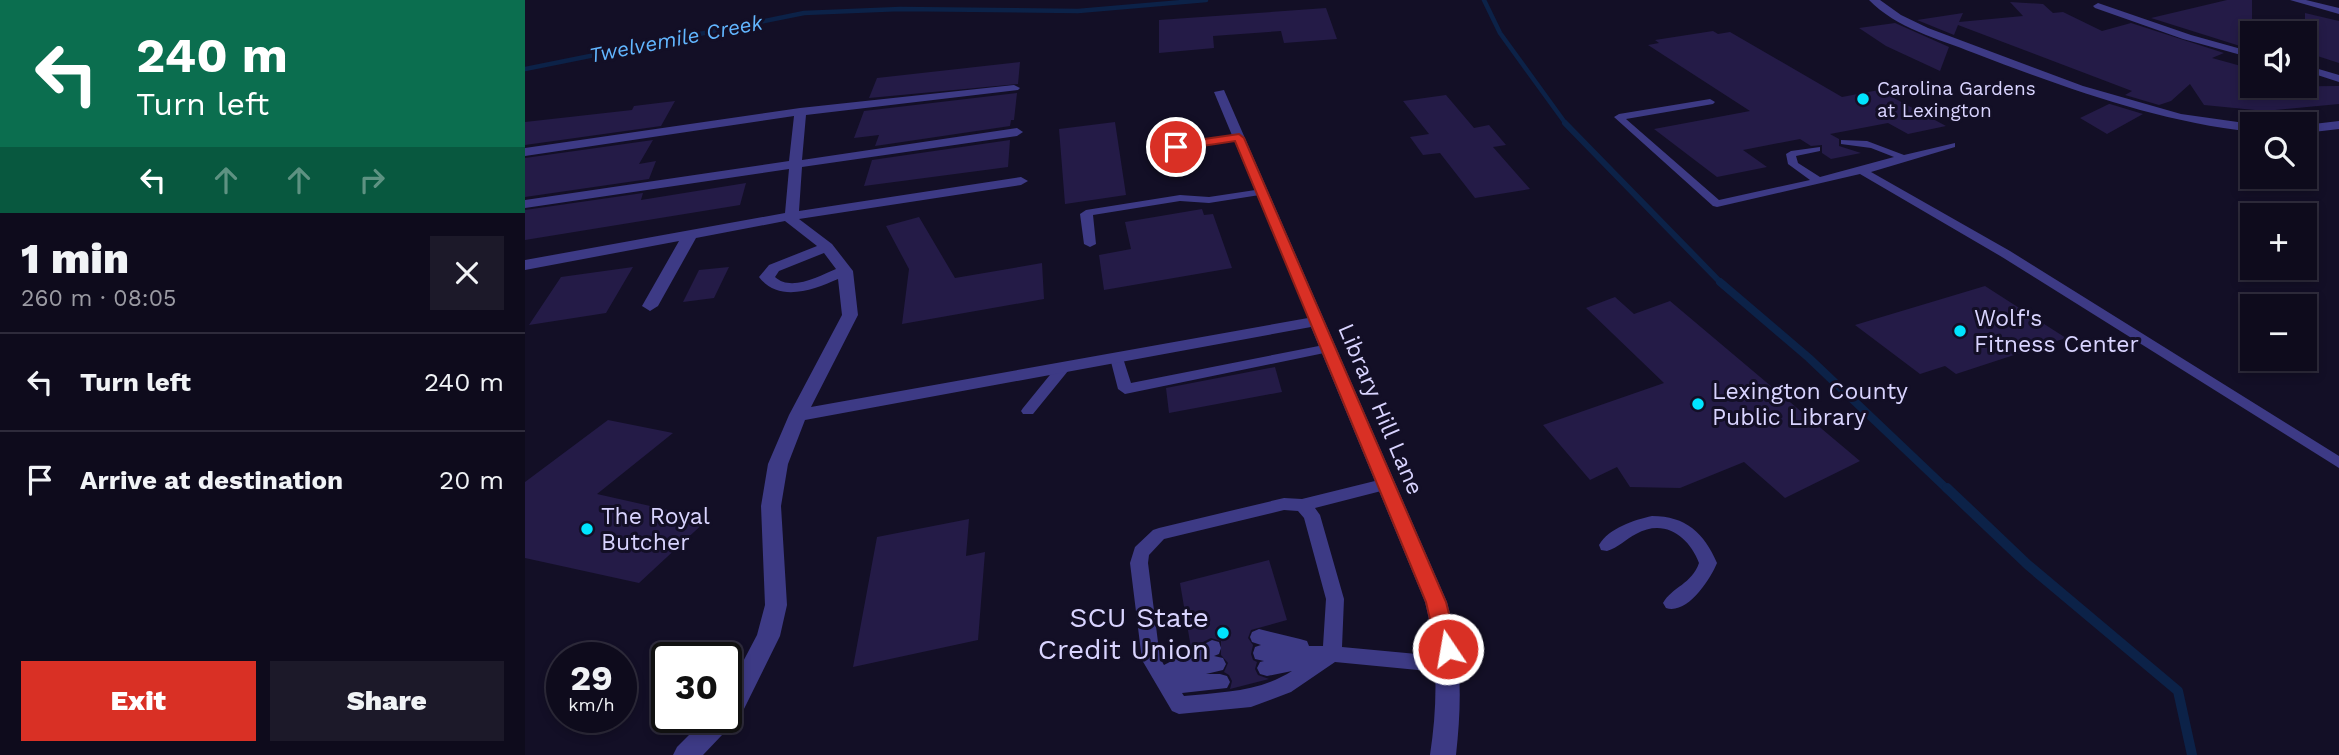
<!DOCTYPE html>
<html lang="en">
<head>
<meta charset="utf-8">
<style>
	:root { --surface:#0e0b1c; --page:#1c1929; --text:#f1f3f6; --muted:#9b9ba3; --line:#2e2b3b; --accent:#d93025 }
	body { margin:0; font-family:"Work Sans",sans-serif; background:var(--page); color:var(--text); height:100vh; display:flex; flex-direction:column; font-size:26px; white-space:nowrap }
	* { box-sizing:border-box; margin:0 }
	p { font-size:23px; color:var(--muted) }
	.icon { flex:none; width:38px; height:38px; fill:none; stroke:currentColor; stroke-width:2; stroke-linecap:round; stroke-linejoin:round }
	.map { position:relative; flex:1; overflow:hidden }
	.sheet { display:flex; flex-direction:column; background:var(--surface); width:525px }
	.sheet>* { flex:none }
	.guide { background:#0b6e4f; color:#fff; overflow:hidden }
	.fabs { position:absolute; left:1715px; top:21px; display:grid; gap:14px }
	.fabs a { display:grid; place-items:center; width:77px; height:77px; border-radius:0px; background:var(--surface); box-shadow:0 4px 10px #0003,0 0 0 2px var(--line); font-size:35px }
	.speed { position:absolute; left:21px; top:642px; display:flex; gap:14px; font-size:35px; font-weight:700; text-align:center }
	.speed>* { display:grid; place-content:center; width:91px; height:91px; border-radius:50%; background:var(--surface); box-shadow:0 4px 10px #0003,0 0 0 2px var(--line); line-height:1 }
	.speed small { font-size:18px; font-weight:400 }
	.speed .limit { border:4px solid #111; border-radius:10px; background:#fff; color:#111 }
	.pin { position:absolute; display:grid; place-items:center; width:60px; height:60px; color:#fff; margin:-30px; border:4px solid #fff; border-radius:50%; box-shadow:0 2px 7px #0007 }
	.me { position:absolute; width:77px; margin:-38px; rotate:348deg; stroke-linejoin:round; filter:drop-shadow(0 0 5px #0008) }
	.turn { display:flex; align-items:center; gap:24px; height:147px; padding:0 21px; font-size:32px }
	.turn .icon { width:91px; height:91px; stroke-width:2.5 }
	.turn b { display:block; font-size:49px; line-height:60px }
	.lanes { display:flex; align-items:center; height:66px; padding:0 21px; background:#0003; justify-content:center; gap:35px; direction:ltr }
	.lanes .off { opacity:.35 }
	.round { display:grid; place-items:center; flex:none; width:74px; height:74px; border-radius:0px; background:var(--page) }
	.head { display:flex; align-items:center; justify-content:space-between; height:119px; padding:0 21px }
	h1 { font-size:42px; font-weight:800; line-height:52px }
	.primary-button { display:flex; gap:14px; margin-top:auto; padding:14px 21px }
	.primary-button a { flex:1; height:80px; border-radius:0px; background:var(--accent); color:#fff; font-size:28px; font-weight:800; line-height:80px; text-align:center }
	.primary-button a+a { background:var(--page); color:var(--text) }
	ul { padding:0; list-style:none }
	li { display:flex; align-items:center; gap:21px; height:98px; padding:0 21px; border-top:2px solid var(--line) }
	li div { flex:1 }
	li b { display:block; font-size:26px }
	li em { font-style:normal }
	main { display:flex; flex:1; min-height:0 }
	.map>svg:first-child { display:block }
</style>
</head>
<body>
<main>
<section class="sheet">
<div class="guide">
<div class="turn"><svg class="icon" aria-label="left" viewBox="0 0 24 24"><path d="M17 20v-9H6M10 6l-5 5 5 5"/></svg><div><b>240 m</b>Turn left</div></div>
<div class="lanes"><svg class="icon" aria-label="left" viewBox="0 0 24 24"><path d="M17 20v-9H6M10 6l-5 5 5 5"/></svg><svg class="icon off" aria-label="ahead" viewBox="0 0 24 24"><path d="M12 20V5M6 11l6-6 6 6"/></svg><svg class="icon off" aria-label="ahead" viewBox="0 0 24 24"><path d="M12 20V5M6 11l6-6 6 6"/></svg><svg class="icon off" aria-label="right" viewBox="0 0 24 24"><path d="M7 20v-9h11M14 6l5 5-5 5"/></svg></div>
</div>
<div class="head"><div><h1>1 min</h1><p>260 m · 08:05</p></div><a class="round"><svg class="icon" aria-label="close" viewBox="0 0 24 24"><path d="M6 6l12 12M18 6L6 18"/></svg></a></div>
<ul>
<li><svg class="icon" aria-label="left" viewBox="0 0 24 24"><path d="M17 20v-9H6M10 6l-5 5 5 5"/></svg><div><b>Turn left</b></div><em>240 m</em></li>
<li><svg class="icon" aria-label="arrive" viewBox="0 0 24 24"><path d="M6 21V4h12l-3 4 3 4H6"/></svg><div><b>Arrive at destination</b></div><em>20 m</em></li>
</ul>
<div class="primary-button"><a>Exit</a><a>Share</a></div>
</section>
<div class="map">
<svg width="1814" height="755" viewBox="0 0 1814 755">
	<rect width="100%" height="100%" fill="#130f26"/>
	<g fill="none" stroke-linecap="round" stroke-linejoin="round">
		<path stroke="#0c2248" stroke-width="4.5" d="M959,0L975,33L1041,124
			M0,69L279,13L375,9L553,11L681,0"/>
		<path stroke="#0c2248" stroke-width="6" d="M1040,123L1197,284"/>
		<path stroke="#0c2248" stroke-width="8" d="M1195,282L1284,358L1423,490"/>
		<path stroke="#0c2248" stroke-width="10" d="M1422,488L1503,565L1653,691L1667,755"/>
	</g>
	<path fill="#241b47" d="M1702,0H1727V41L1715,46L1626,18Z
		M1485,2L1518,4L1528,13L1538,12L1577,31L1606,23L1699,53L1687,58L1727,69V87L1814,86V104L1740,111L1679,105L1665,84L1646,101L1634,105L1600,95L1607,91L1433,25L1429,35L1392,20L1438,13L1434,22L1498,16Z
		M801,8L812,39L759,43L756,31L688,36L689,48L634,53V20Z
		M1780,13L1814,21V63L1780,52Z
		M1370,23L1424,47L1415,71L1361,46L1334,28Z
		M1188,31L1193,34L1205,32L1317,97L1354,90L1421,126L1383,134L1363,123L1305,134L1314,139V146L1336,153L1306,159L1297,153V145L1286,146L1275,139L1218,150L1242,167L1192,177L1129,129L1225,111L1123,45L1134,43L1130,40Z
		M495,62L493,84L344,98L352,78Z
		M492,93L489,120H486L485,126L350,146L354,135L329,138L339,111Z
		M921,95L949,128L964,125L981,145L968,147L1005,189L950,198L915,153L898,155L885,137L904,134L878,101Z
		M150,101L136,126L0,145V122L107,110L109,106Z
		M1584,104H1585L1618,114L1582,134L1555,118Z
		M590,122L601,195L540,204L534,129Z
		M128,140L114,164L131,161L124,179L0,197V158Z
		M485,140L483,167L339,186L347,160Z
		M221,183L215,205L0,240V210L118,193L116,200Z
		M677,209L679,215L688,214L707,268L579,290L574,255L606,249L600,222Z
		M394,217L430,278L517,263L519,299L377,324L384,269L361,226Z
		M108,267L81,313L4,325L36,277Z
		M204,267L189,298L158,302L174,270Z
		M1460,286L1541,338L1431,374L1420,366L1395,374L1330,325Z
		M1090,297L1109,314L1145,301L1335,461L1260,498L1219,462L1155,488L1105,487L1092,467L1065,480L1018,425L1139,383L1061,308Z
		M750,367L757,392L644,413L641,388Z
		M83,420L148,433L72,494L183,519L114,583L0,558V482Z
		M444,519L441,556L460,552L453,640L328,667L352,537Z
		M744,560L762,620L726,630L723,638L728,645L726,654L728,660L732,662L730,669L733,675L744,679L705,689L707,681L704,675L699,672L703,663L696,655V641L686,638L666,648L655,583Z"/>
	<g fill="none" stroke-linecap="round" stroke-linejoin="round">
		<path fill="#3d3a85" fill-rule="evenodd" d="M1185,99L1190,102L1188,104L1101,119L1194,200L1285,180L1263,164L1261,154L1266,151L1295,147V151L1271,156L1273,163L1295,177L1369,157L1346,148L1316,144V140L1342,141L1379,155L1430,143V147L1346,172L1485,251L1814,456V468L1477,257L1335,174L1192,207L1188,206L1089,117L1094,114Z
			M714,135L717,136V140L630,153L625,150L630,147Z
			M737,189L742,192L741,194L684,203L655,201L568,215L571,244L565,247L559,244L555,214L561,210L655,195L684,197Z
			M804,344L811,348L809,351L600,394L593,389L585,358L592,354L597,355L606,383Z
			M538,364L543,365L545,368L543,371L508,414H498L496,411L498,408L533,365Z
			M862,478L868,480L870,484L868,488L790,508L795,515L819,599L817,647L924,657L931,659L934,665L931,671L924,673L810,662L766,692L726,707L654,714L647,711L617,660L605,563L610,547L628,530L634,528L759,498L777,499ZM759,510L773,511L779,518L801,599L798,646H784L782,641L775,639L734,629L727,632L725,637L727,642L736,645L730,647L728,653L730,659L739,661L735,662L732,668L735,674L742,676L767,671C734,692 697,692 659,696L657,693L702,688L705,682L702,676L695,674H681L698,670L701,664L698,658L689,656L694,654L696,648L694,642L687,640L639,665L635,658L623,563L624,555L639,539Z
			M1127,516C1161,516 1179,533 1192,563C1185,580 1162,615 1141,608L1138,603C1147,587 1167,584 1174,563C1164,537 1140,518 1111,534C1101,539 1093,548 1082,551L1076,550L1074,545C1084,528 1109,520 1127,516Z"/>
		<path fill="#3d3a85" fill-rule="evenodd" d="M1344,0H1355L1376,15L1403,28L1558,86L1656,114L1727,124V132C1630,121 1540,88 1449,53C1414,39 1371,28 1344,0Z
			M1765,0H1781L1814,8V14Z
			M1573,3L1666,35L1727,52V58L1658,39L1570,8L1568,6Z
			M1780,65L1814,75V82L1780,71Z
			M489,85L495,88L493,90L281,115L277,160L492,128L498,132L492,136L277,167L274,211L496,177L503,181L496,185L274,219L307,244L328,271L333,315L286,407L783,318L689,92L699,90L922,602C937,653 937,702 931,755H905C913,703 913,653 900,602L786,327L280,420L263,464L256,506L262,605L255,636L216,715L178,755H148L152,747L181,718H201V694L232,635L240,605L236,506L243,464L264,415L317,315L313,279C288,290 254,303 234,277L244,265L292,246L260,221L171,238L133,306L125,311L117,306L154,241L0,270V260L260,213L264,169L0,208V200L264,161L269,116L0,156V148L275,108ZM299,253L311,269C294,276 266,292 250,277L254,271Z
			M1814,121V129L1780,133V125Z"/>
	</g>
	<path fill="#d93025" stroke="#8d1f18" stroke-width="2" d="M714,134L719,138L921,602L933,649L930,656L923,658L915,656L912,649L901,602L710,141L651,150L645,147L651,143Z"/>
	<g fill="#00e5ff" stroke="#130f26" stroke-width="2.5">
		<circle cx="1338" cy="99" r="7"/>
		<circle cx="1435" cy="331" r="7"/>
		<circle cx="1173" cy="404" r="7"/>
		<circle cx="62" cy="529" r="7"/>
		<circle cx="698" cy="633" r="7"/>
	</g>
	<g text-anchor="middle" stroke-width="6" stroke-linejoin="round" paint-order="stroke">
		<g font-size="19" fill="#d9d4ff" stroke="#130f26" text-anchor="start">
			<text x="1352" y="95">Carolina Gardens<tspan x="1352" dy="22">at Lexington</tspan></text>
		</g>
		<g font-size="21" font-style="italic" fill="#62b6ff" stroke="#130f26">
			<text transform="translate(151 39) rotate(-11)" y="7">Twelvemile Creek</text>
		</g>
		<g font-size="23" fill="#d9d4ff" stroke="#130f26" text-anchor="start">
			<text x="1449" y="326">Wolf's<tspan x="1449" dy="26">Fitness Center</tspan></text>
			<text x="1187" y="399">Lexington County<tspan x="1187" dy="26">Public Library</tspan></text>
			<text x="76" y="524">The Royal<tspan x="76" dy="26">Butcher</tspan></text>
		</g>
		<g font-size="23" fill="#d9d4ff" stroke="#130f26">
			<text transform="translate(856 409) rotate(67)" y="8">Library Hill Lane</text>
		</g>
		<g font-size="28" fill="#d9d4ff" stroke="#130f26" text-anchor="end">
			<text x="684" y="627">SCU State<tspan x="684" dy="32">Credit Union</tspan></text>
		</g>
	</g>
</svg>
<div class="fabs">
<a><svg class="icon" aria-label="sound" viewBox="0 0 24 24"><path d="M4 9h4l5-4v14l-5-4H4zM17 9q2 3 0 6"/></svg></a>
<a><svg class="icon" aria-label="search" viewBox="0 0 24 24"><circle cx="10" cy="10" r="6"/><path d="M15 15l6 6"/></svg></a>
<a>+</a>
<a>−</a>
</div>
<div class="speed"><div>29<small>km/h</small></div><div class="limit">30</div></div>
<div class="pin" style="left:651px;top:147px;background:#d93025"><svg class="icon" aria-label="arrive" viewBox="0 0 24 24"><path d="M6 21V4h12l-3 4 3 4H6"/></svg></div>
<svg class="me" style="left:923px;top:649px" viewBox="-20 -20 40 40"><circle r="17" fill="#d93025" stroke="#fff" stroke-width="3"/><path d="M0-11L8 9 0 5-8 9z" fill="#fff"/></svg>
</div>
</main>
</body>
</html>
